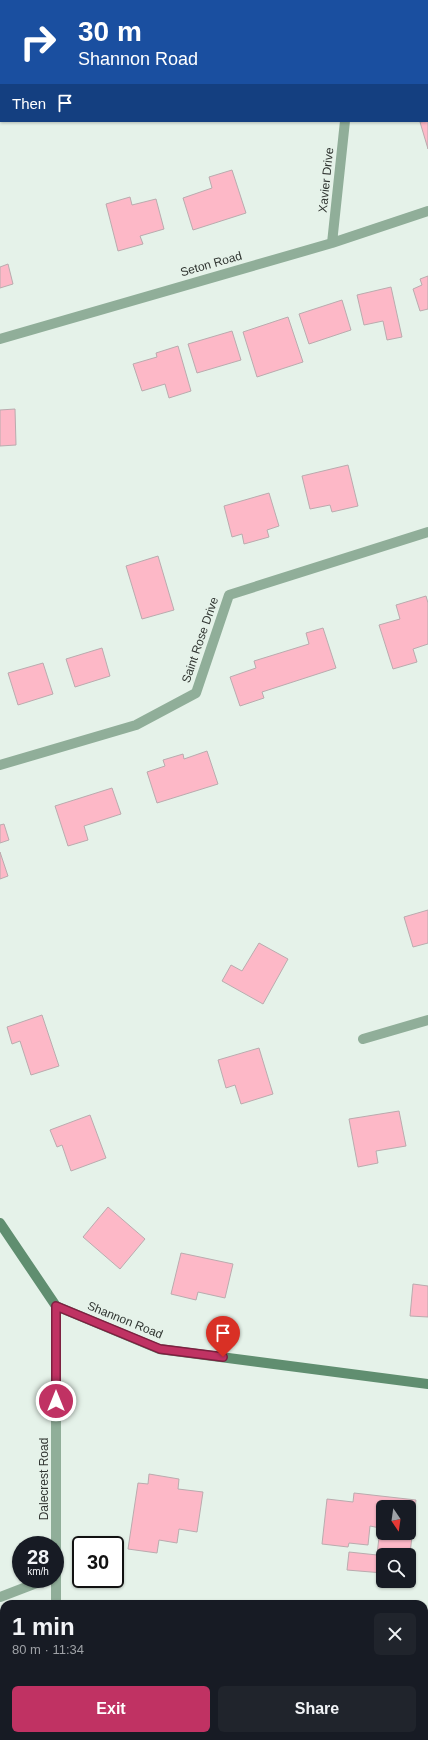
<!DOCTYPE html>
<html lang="en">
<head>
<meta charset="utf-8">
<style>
	:root { --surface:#171b24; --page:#20242c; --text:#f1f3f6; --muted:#9ea1a6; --accent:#c03263 }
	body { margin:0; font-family:Arial,sans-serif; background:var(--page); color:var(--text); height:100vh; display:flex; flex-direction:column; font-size:15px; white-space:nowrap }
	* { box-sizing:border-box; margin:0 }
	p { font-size:13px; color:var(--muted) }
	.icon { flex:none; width:22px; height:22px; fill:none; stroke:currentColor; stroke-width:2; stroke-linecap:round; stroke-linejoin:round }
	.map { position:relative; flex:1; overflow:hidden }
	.details { position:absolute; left:0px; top:1600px; width:428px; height:140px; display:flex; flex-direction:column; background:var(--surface); border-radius:12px 12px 0 0; box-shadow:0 1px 3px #0004 }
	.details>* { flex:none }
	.hud { position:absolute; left:0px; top:0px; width:428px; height:122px; box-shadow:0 1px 3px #0004; background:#1a4fa0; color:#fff; overflow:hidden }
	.needle { width:26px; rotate:167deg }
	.fabs { position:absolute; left:376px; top:1500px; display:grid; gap:8px }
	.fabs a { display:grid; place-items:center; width:40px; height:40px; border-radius:6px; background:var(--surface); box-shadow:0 1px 3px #0004; font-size:20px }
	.speed { position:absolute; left:12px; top:1536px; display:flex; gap:8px; font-size:20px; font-weight:700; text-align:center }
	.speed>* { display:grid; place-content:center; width:52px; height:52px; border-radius:50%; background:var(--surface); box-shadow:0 1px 3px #0004; line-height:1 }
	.speed small { font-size:10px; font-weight:400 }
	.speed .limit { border:2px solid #111; border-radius:6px; background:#fff; color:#111 }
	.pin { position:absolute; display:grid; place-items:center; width:34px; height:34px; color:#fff; margin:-41px -17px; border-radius:50% 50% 50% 0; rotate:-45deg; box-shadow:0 0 4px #0007 }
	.pin .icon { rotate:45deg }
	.me { position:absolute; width:44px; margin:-22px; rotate:0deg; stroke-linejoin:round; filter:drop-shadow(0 0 3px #0008) }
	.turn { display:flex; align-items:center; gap:14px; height:84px; padding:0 12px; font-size:18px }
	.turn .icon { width:52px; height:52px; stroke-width:2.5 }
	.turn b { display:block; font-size:28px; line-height:34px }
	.then { display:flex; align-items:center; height:38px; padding:0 12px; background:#0003; gap:8px; font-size:15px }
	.round { display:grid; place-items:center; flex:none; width:42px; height:42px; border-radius:6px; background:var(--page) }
	.headline { display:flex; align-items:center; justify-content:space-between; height:68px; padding:0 12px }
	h1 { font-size:24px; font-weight:800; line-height:30px }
	.primary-button { display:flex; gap:8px; margin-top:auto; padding:8px 12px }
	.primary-button a { flex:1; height:46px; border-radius:6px; background:var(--accent); color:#fff; font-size:16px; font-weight:800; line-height:46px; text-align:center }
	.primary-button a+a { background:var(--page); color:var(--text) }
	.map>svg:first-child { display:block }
</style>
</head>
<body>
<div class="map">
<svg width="428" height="1740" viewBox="0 0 428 1740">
	<rect width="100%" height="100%" fill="#e5f2e9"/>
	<path fill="#fdb8c7" stroke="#baabae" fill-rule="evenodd" d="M428,110V149L420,122L427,121Z
		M232,170L246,213L193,230L183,198L212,188L209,177Z
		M130,197L132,205L156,199L164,229L140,236L143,244L118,251L106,204Z
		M8,264L13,284L0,288V267Z
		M428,276V309L420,311L413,289L422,285L420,279Z
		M391,287L402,337L387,340L383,321L364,325L357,295Z
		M342,300L351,330L309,344L299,314Z
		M288,317L303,362L257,377L243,332Z
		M232,331L241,360L197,373L188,344Z
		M178,346L191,391L169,398L165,384L142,391L133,364L157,357L156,353Z
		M15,409L16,445L0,446V410Z
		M348,465L358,506L332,512L330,505L310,509L302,476Z
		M269,493L279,526L267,530L269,537L244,544L242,534L232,537L224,506Z
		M158,556L174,610L142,619L126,566Z
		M426,596L428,603V644L413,649L417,662L393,669L379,625L400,619L396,605Z
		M323,628L336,668L262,692L264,698L240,706L230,677L256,668L254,661L309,644L306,633Z
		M102,648L110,676L75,687L66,659Z
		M43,663L53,694L18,705L8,673Z
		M207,751L218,784L157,803L147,772L165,766L163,760L183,754L184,759Z
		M112,788L121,814L84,826L88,840L68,846L55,806Z
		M4,824L9,840L0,843V825Z
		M0,852L8,876L0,879Z
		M428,910V943L413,947L404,917Z
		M259,943L288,959L263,1004L222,981L231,965L242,971Z
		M42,1015L59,1066L31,1075L20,1041L12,1044L7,1027Z
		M259,1048L273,1094L241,1104L235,1085L226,1088L218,1060Z
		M399,1111L406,1146L376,1151L378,1163L358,1167L349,1119Z
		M90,1115L106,1158L71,1171L62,1145L57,1147L50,1130Z
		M108,1207L145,1239L120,1269L83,1237Z
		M181,1253L233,1264L225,1298L198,1292L196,1300L171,1294Z
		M413,1284L428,1286V1317L410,1316Z
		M149,1474L179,1479L178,1489L203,1492L197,1532L179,1529L177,1543L159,1540L157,1553L128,1549L138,1483L148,1484Z
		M354,1493L416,1500L409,1563V1555H383V1573L347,1570L349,1552L377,1555L380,1528L370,1526L368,1545L349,1543L348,1547L322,1544L327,1499L353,1502ZM383,1507H409V1533H383Z"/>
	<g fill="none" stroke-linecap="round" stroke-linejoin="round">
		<path stroke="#90ae99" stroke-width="10" d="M0,1597L47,1579"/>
		<path stroke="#90ae99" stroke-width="10" d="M337,0V1
			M332,243L345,121
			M0,339L332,243L428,211
			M0,765L136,725L196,693L229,595L428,532
			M363,1039L428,1020
			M56,1604V1306
			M45,1740V1736"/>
		<path stroke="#608e70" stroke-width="10" d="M0,1223L56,1306L159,1349L428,1384"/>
	</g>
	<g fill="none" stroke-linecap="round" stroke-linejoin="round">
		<defs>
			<path id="route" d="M56,1401V1306L160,1349L223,1357"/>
		</defs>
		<use href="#route" stroke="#7d2040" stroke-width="10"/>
		<use href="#route" stroke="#c03263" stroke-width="7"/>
	</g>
	<g text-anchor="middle" stroke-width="3.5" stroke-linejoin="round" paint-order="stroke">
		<g font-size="12" fill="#303531" stroke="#e5f2e9">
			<text transform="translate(326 180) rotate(-84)" y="4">Xavier Drive</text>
			<text transform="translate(211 264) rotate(-16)" y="4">Seton Road</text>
			<text transform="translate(200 640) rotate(-71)" y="4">Saint Rose Drive</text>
			<text transform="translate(125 1320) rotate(22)" y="4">Shannon Road</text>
			<text transform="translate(44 1479) rotate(-90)" y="4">Dalecrest Road</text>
		</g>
	</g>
</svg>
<div class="fabs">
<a><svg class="needle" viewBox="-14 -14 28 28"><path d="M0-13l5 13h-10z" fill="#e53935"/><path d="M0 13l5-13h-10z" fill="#9ea1a6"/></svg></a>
<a><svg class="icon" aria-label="search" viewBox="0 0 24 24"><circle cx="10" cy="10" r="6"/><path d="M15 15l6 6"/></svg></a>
</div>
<div class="speed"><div>28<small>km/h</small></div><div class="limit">30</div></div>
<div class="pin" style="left:223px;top:1357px;background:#d93025"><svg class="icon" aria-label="arrive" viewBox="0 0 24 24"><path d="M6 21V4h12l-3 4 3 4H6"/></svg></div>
<svg class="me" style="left:56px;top:1401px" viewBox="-20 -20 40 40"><circle r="17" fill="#c03263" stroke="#fff" stroke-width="3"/><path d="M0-11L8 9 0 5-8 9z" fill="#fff"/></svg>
<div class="hud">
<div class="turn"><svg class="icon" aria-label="right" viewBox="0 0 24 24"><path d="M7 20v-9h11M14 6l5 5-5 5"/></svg><div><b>30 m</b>Shannon Road</div></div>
<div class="then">Then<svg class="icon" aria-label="arrive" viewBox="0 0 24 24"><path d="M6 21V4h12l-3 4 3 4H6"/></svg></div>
</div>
<section class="details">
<div class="headline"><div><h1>1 min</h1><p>80 m · 11:34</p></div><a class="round"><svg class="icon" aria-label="close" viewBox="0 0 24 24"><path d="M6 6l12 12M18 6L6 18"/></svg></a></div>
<div class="primary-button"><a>Exit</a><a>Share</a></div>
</section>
</div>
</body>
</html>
